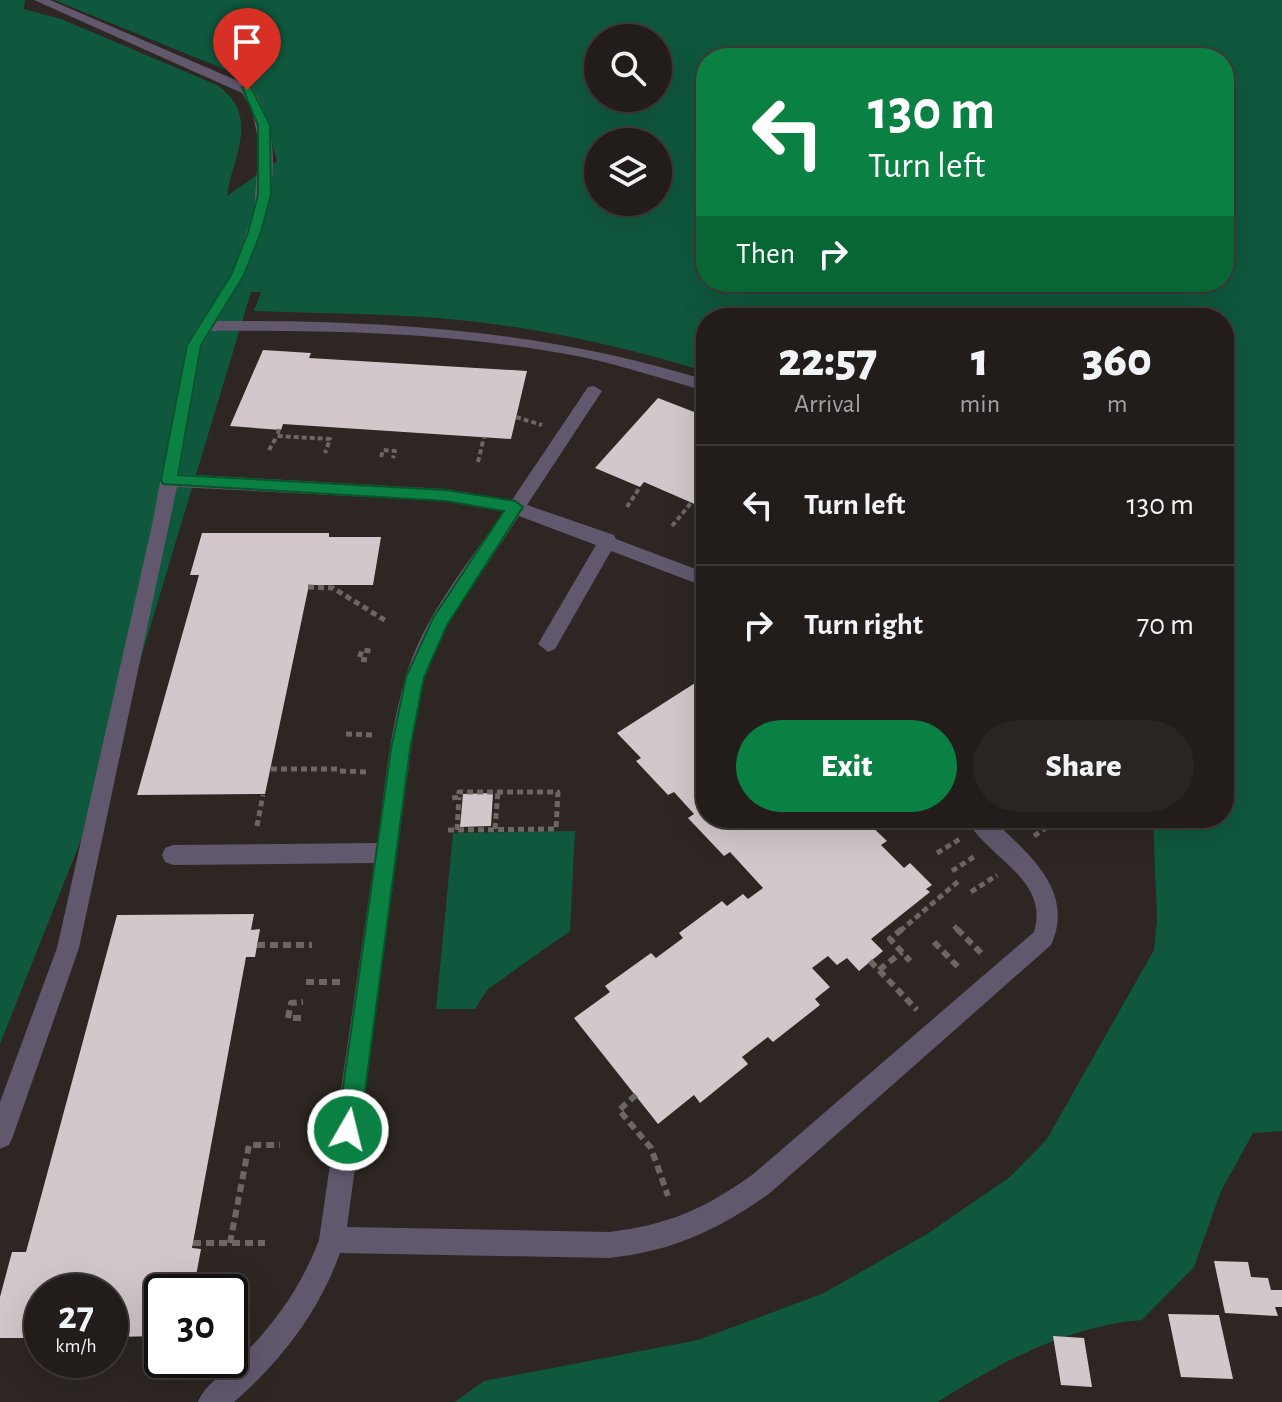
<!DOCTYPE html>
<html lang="en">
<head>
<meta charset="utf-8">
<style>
	:root { --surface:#221c1a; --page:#2a2523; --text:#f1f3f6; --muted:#a2a1a2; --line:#3f3a39; --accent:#0b8043 }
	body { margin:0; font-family:"Alegreya Sans",sans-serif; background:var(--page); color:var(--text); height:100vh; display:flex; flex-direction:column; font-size:30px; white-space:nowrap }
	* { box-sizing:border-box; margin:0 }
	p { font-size:26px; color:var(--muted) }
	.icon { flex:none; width:44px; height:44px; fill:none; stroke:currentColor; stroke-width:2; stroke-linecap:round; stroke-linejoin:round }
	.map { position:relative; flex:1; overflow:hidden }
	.side { position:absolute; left:696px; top:308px; width:538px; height:520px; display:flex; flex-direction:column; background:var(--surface); border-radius:32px; box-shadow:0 8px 32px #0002,0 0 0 2px var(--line) }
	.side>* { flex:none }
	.banner { position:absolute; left:696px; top:48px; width:538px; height:244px; border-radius:32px; box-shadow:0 8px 32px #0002,0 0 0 2px var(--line); background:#0b8043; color:#fff; overflow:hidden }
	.controls { position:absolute; left:584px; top:24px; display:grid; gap:16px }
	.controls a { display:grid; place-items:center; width:88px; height:88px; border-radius:50%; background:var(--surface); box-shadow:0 8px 32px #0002,0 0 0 2px var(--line); font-size:40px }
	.speed { position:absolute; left:24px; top:1274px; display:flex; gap:16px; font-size:40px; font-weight:700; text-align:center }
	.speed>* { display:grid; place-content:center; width:104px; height:104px; border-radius:50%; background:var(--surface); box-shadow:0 8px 32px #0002,0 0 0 2px var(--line); line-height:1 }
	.speed small { font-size:20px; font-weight:400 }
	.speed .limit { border:4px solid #111; border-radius:12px; background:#fff; color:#111 }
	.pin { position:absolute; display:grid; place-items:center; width:68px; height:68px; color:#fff; margin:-82px -34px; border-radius:50% 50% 50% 0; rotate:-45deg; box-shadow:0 0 8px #0007 }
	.pin .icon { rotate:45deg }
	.me { position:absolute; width:88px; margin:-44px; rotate:8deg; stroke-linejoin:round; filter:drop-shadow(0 0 6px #0008) }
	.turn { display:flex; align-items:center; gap:28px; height:168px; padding:0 40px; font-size:36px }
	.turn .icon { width:104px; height:104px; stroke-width:2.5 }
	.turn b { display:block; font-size:56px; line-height:68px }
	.then { display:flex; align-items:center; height:76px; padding:0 40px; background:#0003; gap:16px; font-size:30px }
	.eta { display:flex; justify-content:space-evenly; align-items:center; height:136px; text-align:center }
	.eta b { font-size:48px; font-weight:800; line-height:56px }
	.cta { display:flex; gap:16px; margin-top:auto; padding:16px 40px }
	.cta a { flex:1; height:92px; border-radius:48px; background:var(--accent); color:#fff; font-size:32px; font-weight:800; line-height:92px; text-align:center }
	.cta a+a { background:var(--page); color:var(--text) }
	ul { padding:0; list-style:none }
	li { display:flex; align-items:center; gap:24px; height:120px; padding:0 40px; border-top:2px solid var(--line) }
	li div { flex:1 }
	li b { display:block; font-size:30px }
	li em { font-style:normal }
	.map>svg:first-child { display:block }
</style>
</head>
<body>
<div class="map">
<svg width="1282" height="1402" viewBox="0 0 1282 1402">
	<rect width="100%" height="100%" fill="#2d2622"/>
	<path fill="#0f583d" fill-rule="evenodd" d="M0,0H25L24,9L61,19L217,85C261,116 233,154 227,196L277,161L263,113L246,78L54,0H1282V1131L1253,1133L1221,1191L1194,1267L1142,1320C1068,1326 1000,1362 938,1402H455L484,1381L698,1340L824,1293L927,1234L1010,1177L1047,1139L1154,950L1157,920L1153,818H1224V318H706V372C611,342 507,321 407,316C356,313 305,313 254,311L261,292H251L102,787L0,1044ZM598,38H658V98H598ZM706,58H1224V282H706ZM598,142H658V202H598Z
		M575,831L570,931L488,989L475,1009H436L453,833Z"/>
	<path fill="#d2c8cc" d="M263,350L311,353L309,358L527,371L511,439L283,424L281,430L230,426Z
		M658,398L702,415L697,421L706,424V509L644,482L640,487L595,468Z
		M202,533H329V537H381L373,585H309L265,794L137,795L199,575H190Z
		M706,676V818H863L887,841L881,845L904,868L910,863L932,885L926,889L930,892L871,939L883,951L859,971L847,958L837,965L828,956L812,968L830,987L815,999L820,1005L773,1042L768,1037L742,1057L748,1064L700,1103L694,1095L658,1124L574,1018L610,992L605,986L651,953L656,958L683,938L679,933L722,901L727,906L743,894L748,899L763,888L730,852L724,856L688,818L694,814L674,792L668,795L636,761L641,758L617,733Z
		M493,793L491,826L460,827L463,794Z
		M254,914L251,930L260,929L255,957H246L192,1248L201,1249L193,1292H162V1336L110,1337V1292H42V1338H0V1297L12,1252H26L117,915Z
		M1214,1261L1248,1262L1251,1277L1268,1278L1271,1290H1282V1307H1275L1278,1316L1225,1313Z
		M1168,1314L1219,1315L1233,1379L1181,1377Z
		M1053,1336L1084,1338L1092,1387L1061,1385Z"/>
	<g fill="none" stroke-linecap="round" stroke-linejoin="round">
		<path stroke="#6d6763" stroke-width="4" stroke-dasharray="5 3" stroke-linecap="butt" d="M516,417L542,425
			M279,429L277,436L330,439L325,453
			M269,450L277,436
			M381,457L383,450L395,451L393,458
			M478,462L484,437
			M627,507L640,487
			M672,526L691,503"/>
		<path stroke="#6d6763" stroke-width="5" stroke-dasharray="6 4" stroke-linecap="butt" d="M308,587L333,588L386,621
			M367,660L359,659L362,650L371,651
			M346,734L373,735
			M271,769H340
			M340,771L367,772
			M257,826L263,795
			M495,829L498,791
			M448,830L556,829L558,792H459V797L452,798
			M457,830L459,797
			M1034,836L1053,823
			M937,853L960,839
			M952,871L975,856
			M971,892L997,875
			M954,926L959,931
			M900,931L960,880"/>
		<path stroke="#6d6763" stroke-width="6" stroke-dasharray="8 5" stroke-linecap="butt" d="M902,929L890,939L910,961
			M957,929L981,953
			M934,942L961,970
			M257,945H312
			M870,961L917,1010
			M879,970L902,952
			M306,982H341
			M301,1018H288L291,1003L303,1002
			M636,1095L619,1110L651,1148L668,1196
			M193,1243H265
			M230,1243L249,1145H280"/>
		<path fill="#62586e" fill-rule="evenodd" d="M34,0H50L252,87C299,161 258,255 217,321C386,320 544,330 706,380V391C665,380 624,366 582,357C460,333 335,330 211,331L202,345L179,474L446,489L512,500L588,387L594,386L602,391L527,505L614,535L616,539L706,573V587L611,551L555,649L548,652L538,644L596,545L519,516L447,625L425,677L414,727L347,1227L609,1232C668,1225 704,1209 752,1175L1034,932C1050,878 986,858 966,818H991C1027,853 1076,890 1051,945L770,1193C718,1230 673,1251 609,1258L340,1253C319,1312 281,1361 234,1402H198C205,1384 226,1372 240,1358C275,1324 302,1285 319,1240L374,863L173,865L165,862L162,855L165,848L173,845L377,843C385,789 389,733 405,680C422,617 469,563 504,511L446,501L177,487L79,948L13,1136L9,1145L0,1149V1102L57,948L152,525L186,345L231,275L254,210L259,144L252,110L242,93Z"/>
	</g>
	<path fill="#0b8043" stroke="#07532c" stroke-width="2" d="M242,87H251L270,125L271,195L261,232L244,275L201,345L178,475L446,490L515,501L523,507L447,625L424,677L410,749L360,1130L356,1138L348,1141L340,1138L337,1130L391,749L406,677L433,618L504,511L446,501L163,484L161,480L187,345L231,275L248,232L258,195V125Z"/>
</svg>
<div class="controls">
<a><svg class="icon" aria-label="search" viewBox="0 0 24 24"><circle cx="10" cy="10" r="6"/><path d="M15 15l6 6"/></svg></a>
<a><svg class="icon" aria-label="layers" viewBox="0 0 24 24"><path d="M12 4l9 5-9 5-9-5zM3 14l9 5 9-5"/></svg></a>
</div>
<div class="speed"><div>27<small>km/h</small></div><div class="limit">30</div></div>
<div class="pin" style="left:247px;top:90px;background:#d93025"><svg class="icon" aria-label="arrive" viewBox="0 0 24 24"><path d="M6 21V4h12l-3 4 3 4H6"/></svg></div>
<svg class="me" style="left:348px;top:1130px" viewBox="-20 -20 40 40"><circle r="17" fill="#0b8043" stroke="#fff" stroke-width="3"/><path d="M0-11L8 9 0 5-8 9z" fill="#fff"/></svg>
<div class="banner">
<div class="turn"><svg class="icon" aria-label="left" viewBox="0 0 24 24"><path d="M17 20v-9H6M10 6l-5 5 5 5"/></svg><div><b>130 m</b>Turn left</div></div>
<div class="then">Then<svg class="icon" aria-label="right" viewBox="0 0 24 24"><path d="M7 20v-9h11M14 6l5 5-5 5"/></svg></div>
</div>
<section class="side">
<div class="eta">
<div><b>22:57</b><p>Arrival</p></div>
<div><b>1</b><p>min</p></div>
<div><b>360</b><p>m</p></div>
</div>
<ul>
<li><svg class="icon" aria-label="left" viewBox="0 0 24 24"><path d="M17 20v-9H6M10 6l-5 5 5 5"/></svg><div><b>Turn left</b></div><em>130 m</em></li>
<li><svg class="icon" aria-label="right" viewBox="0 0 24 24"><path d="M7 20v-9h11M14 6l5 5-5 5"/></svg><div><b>Turn right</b></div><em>70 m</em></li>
</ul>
<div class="cta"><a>Exit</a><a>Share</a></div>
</section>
</div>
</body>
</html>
